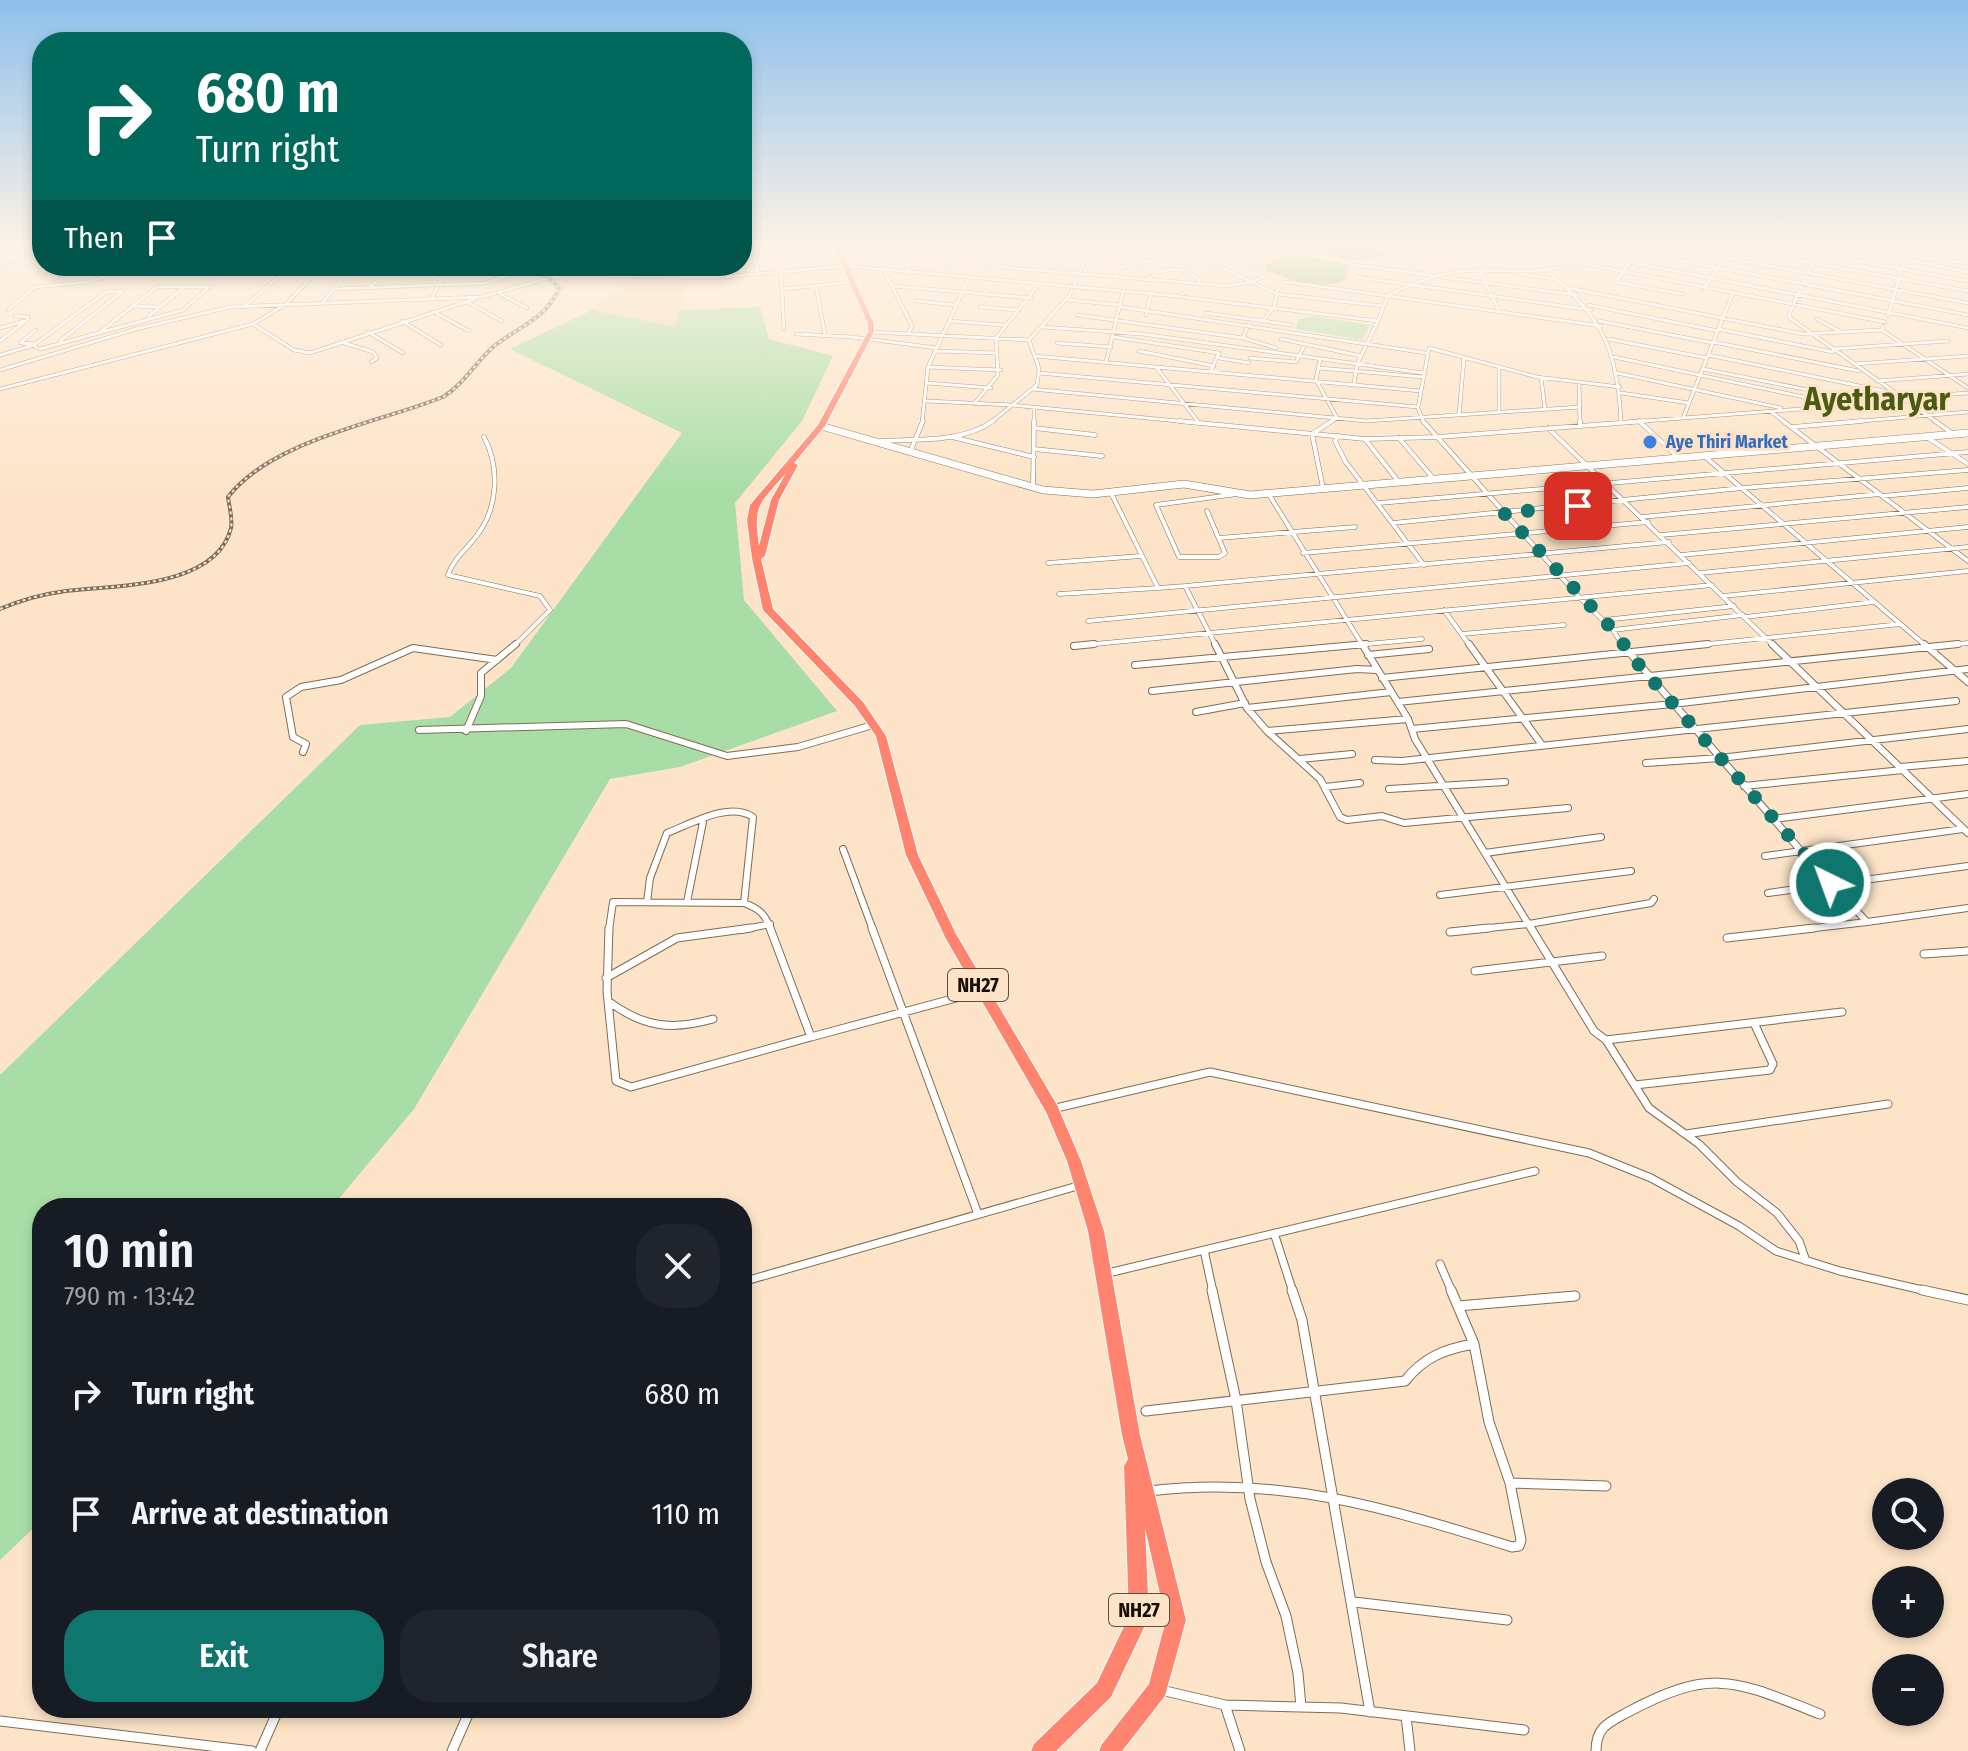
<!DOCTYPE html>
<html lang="en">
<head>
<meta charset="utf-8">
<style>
	:root { --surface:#171b24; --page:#20242c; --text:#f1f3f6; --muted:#9ea1a6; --accent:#0f766e }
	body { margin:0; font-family:"Fira Sans Condensed",sans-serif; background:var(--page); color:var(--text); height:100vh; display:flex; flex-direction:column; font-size:30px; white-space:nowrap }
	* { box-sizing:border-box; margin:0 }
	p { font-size:26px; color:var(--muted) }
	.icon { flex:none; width:44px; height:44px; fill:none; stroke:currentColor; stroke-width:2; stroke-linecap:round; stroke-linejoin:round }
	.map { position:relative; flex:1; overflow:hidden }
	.panel { position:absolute; left:32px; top:1198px; width:720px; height:520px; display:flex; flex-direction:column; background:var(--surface); border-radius:32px; box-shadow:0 4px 12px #0003 }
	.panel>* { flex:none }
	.banner { position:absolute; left:32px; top:32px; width:720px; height:244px; border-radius:32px; box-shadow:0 4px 12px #0003; background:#00695c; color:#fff; overflow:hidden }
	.fabs { position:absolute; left:1872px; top:1478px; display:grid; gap:16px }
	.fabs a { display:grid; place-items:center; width:72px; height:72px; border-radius:50%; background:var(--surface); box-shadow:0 4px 12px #0003; font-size:40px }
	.pin { position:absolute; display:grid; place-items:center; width:68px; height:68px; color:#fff; margin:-34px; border-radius:16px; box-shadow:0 4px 12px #0006 }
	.me { position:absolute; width:88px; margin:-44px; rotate:318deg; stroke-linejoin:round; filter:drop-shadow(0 0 6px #0008) }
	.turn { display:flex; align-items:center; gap:28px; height:168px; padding:0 32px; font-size:36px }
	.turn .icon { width:104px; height:104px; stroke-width:2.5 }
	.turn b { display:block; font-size:56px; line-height:68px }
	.then { display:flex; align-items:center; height:76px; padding:0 32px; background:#0003; gap:16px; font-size:30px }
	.round { display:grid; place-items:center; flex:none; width:84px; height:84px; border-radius:32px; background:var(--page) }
	.headline { display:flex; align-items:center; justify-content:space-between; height:136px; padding:0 32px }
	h1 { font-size:48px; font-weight:600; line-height:60px }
	.button { display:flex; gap:16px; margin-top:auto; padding:16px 32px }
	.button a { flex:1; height:92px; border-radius:32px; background:var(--accent); color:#fff; font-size:32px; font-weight:600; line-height:92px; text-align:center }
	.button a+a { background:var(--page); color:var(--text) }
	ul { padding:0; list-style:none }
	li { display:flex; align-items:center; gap:24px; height:120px; padding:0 32px }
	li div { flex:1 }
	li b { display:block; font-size:30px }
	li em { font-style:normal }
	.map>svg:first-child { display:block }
</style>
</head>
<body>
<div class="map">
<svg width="1968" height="1751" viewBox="0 0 1968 1751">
	<rect width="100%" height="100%" fill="#fde4c8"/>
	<path fill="#f5d7b4" d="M634,276L687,281L675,327L592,310Z"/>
	<path fill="#a8dea5" d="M760,307L769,339L833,356L802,421L735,503L744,600L837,711L680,767L610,779L414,1109L331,1208H42V1520L0,1560V1075L360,725L450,717L511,668L682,433L510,349L592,310L675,327L679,310Z
		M1314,316L1370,325L1362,340L1296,329L1298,320Z"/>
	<path fill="#7db97b" d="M1322,247H1388L1382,250L1386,256C1367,258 1339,266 1322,247Z
		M1304,255L1348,266L1346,279C1323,293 1289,280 1266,270L1265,265L1288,256Z"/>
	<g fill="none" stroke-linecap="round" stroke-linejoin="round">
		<path stroke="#a8d2f3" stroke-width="2" d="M0,267L42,253"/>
		<defs>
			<path id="street-far4" d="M753,247L758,274
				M894,247L911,273
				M931,247L958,277
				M1029,247L1049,260L1045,271
				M1068,247L1086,259
				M1178,247L1277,294L1274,307L1263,321
				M1404,247L1428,274
				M1608,247L1968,315
				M1641,247L1615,282L1682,294
				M1668,247L1968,303
				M1724,247L1968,291
				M1779,247L1968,281
				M1820,247L1789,314L1790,318L1938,423
				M1843,247L1905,258
				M1950,247L1960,252L1963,262
				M965,248L978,260L1009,268L1228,286L1252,282L1263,276
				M934,250L972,247
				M755,252L811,247
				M1224,252L1261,269
				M1583,253L1968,328
				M1916,257L1968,263
				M1905,259L1968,272
				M1575,262L1885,322
				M1355,265V277L1492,296L1480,271
				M407,266L441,280L432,298
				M467,266L505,278
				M522,266L551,277L571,266
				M234,269L245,266
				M884,270L912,326L908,334
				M1547,271C1603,317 1618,351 1621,423
				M781,273L784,329
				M1521,274L1554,279
				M722,277L846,266L1166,295L1378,321L1388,295C1412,284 1438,273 1465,271C1506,268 1544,279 1581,258L1583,253L1554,247
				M1115,277L1121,267L1200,250L1279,254L1286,249L1355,265L1431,275
				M1442,277L1577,295
				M1147,280C1162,266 1192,265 1201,285
				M816,286L825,335
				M893,286L1031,298
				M368,288L397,266
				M1569,288L1803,334L1882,330
				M334,289L485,283L530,269
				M783,289L852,282
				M1704,289L1724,257
				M1276,293L1283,282L1295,283L1601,326
				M500,294L527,308
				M1277,294L1383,306
				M1069,300L1120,305
				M917,301L956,305
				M323,302L347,273L357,266
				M467,302L502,321
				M1588,305L1718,331
				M131,306L159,307
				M245,306L291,266
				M980,307L1019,310
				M1121,307L1426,353
				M8,310L35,287L87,282L143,266
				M1499,311L1492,296L1591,310
				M434,312L469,331
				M1206,313L1291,325
				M1077,315L1243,338L1248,325
				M1146,315L1151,294
				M15,316L29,317L27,320
				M149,316L183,288
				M1888,316L1908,247
				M1817,319L1841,332
				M402,321L441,345
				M949,321L1005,325
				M1599,321L1713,343
				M253,324L294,350L310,353L475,299
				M1883,326L1882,330L1968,388
				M1042,327L1142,334L1423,373
				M0,328L24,321
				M1718,329L1833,352
				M368,332L403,353
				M871,332L1030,340
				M796,334L852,337L937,348
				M1114,337L1219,353L1210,372
				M1243,338L1276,348
				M1281,339L1361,356
				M1608,339L1707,358
				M0,341L27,320
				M60,341L123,291
				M341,342L373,352L377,358L371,362
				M1713,342L1859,371
				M1057,343L1111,347
				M34,344L20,343L36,330
				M34,345L106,292L123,291
				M40,349L183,310L209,287H157L100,332
				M1833,349L1948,341
				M936,351L997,353
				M1139,351L1214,366
				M0,355L34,345L37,348
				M1708,355L1889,392
				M1035,356L1421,391
				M1614,357L1837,404
				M1219,358L1249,363
				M1250,358L1296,362L1305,344
				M1320,360L1316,380L1337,418L1329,423
				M1106,362L1123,292
				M1854,364L1968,356
				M928,367L1001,370
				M1156,367L1199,423
				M1499,367V412
				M1319,368L1423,377
				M1703,369L1864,401
				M0,370L136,329L230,307L482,297L545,279L575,275L723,277
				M1039,373L1418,407
				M1617,373L1781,408
				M1541,377L1545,409
				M1877,381L1968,374
				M927,383L991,388
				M1354,384L1357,364L1378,321
				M1579,384L1580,423
				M0,389L253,324L286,304L322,266
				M1032,389L1366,421L1580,407
				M1621,393L1689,403
				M1901,398L1968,393
				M927,401L1012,405L1199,423
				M974,404L998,375L996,338L1039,284
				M1770,411L1786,423
				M1459,415L1464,358
				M1683,418L1732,295
				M1639,421L1641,423
				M922,423L928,367L969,278
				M990,423L1037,385L1039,369L1029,340L1070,295L1086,259L1139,247
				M1034,423V407
				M1424,423L1418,408L1429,348L1537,377L1620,387
				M1619,423L1905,401
				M1838,423L1968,412"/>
			<path id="street-far3" d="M1179,421L1365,439L1438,437L1645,421
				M1423,421L1581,599L1613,630L1623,646
				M1580,421V426
				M1639,421L1678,457
				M1783,421L1968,561
				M1935,421L1953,434
				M1792,427L1862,421
				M1034,428L1095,435
				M1548,428L1774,646
				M1338,436L1335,441L1345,461L1424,565
				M1925,436L1968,464
				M484,437C500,467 498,507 478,534C468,548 453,559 448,575L540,596L550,610L514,646
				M952,437L1034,457
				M1399,438L1433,478
				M1365,439L1398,481
				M881,441C917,439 962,443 993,421
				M1034,449L1102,456
				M910,452L923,421
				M1703,455L1926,646
				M1033,487L1034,421
				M1323,488L1312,434L1332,421
				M1110,491L1158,588L1185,586L1216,646
				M1268,493L1363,646
				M1882,496L1968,488
				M1379,503L1968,452
				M1207,511L1225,553L1219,557H1179L1156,505L1237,494
				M1642,517L1880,494
				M1393,523L1742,488L1968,470
				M1661,535L1968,507
				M1219,538L1355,527
				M1303,553L1648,522
				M1681,555L1968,527
				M1048,563L1141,556
				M1700,573L1968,547
				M1185,586L1669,542
				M1059,594L1158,588
				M1723,596L1968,571
				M1444,610L1470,646
				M1745,617L1874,602
				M1604,620L1734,606
				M1088,621L1689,563
				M1613,630L1743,615
				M1462,634L1564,625
				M1074,646L1712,585
				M1344,646L1422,639
				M1689,646L1901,624
				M1938,646L1968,643"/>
			<path id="street-far2" d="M1215,644L1247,708L1267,731L1408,719
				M1362,644L1408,719L1415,739L1532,930
				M1469,644L1542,745
				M1622,644L1801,851L1867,922L1968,908
				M1772,644L1968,833
				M1924,644L1968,682
				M1074,646L1094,644
				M1368,655L1429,649
				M1135,665L1366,644
				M1382,678L1708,644
				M1152,691L1357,669L1377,670
				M1398,702L1958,644
				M1247,708L1391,692
				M1196,712L1245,703
				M1412,729L1673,704L1968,669
				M419,730L626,724L727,756L798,747L873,725
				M466,731L481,696V673L516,644
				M1267,731L1320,779L1340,817L1347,820L1382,816L1404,823L1568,808
				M303,752L306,744L293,737L286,697L301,687L341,680L413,648L497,660
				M1300,759L1352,754
				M1375,760L1402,761L1956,701
				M1646,763L1720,758L1968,729
				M1900,767L1968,761
				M1744,786L1903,770
				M1325,787L1360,783
				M1389,789L1505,782
				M1773,819L1968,794
				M843,849L873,930
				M1485,853L1601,837
				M1765,856L1963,829
				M1768,893L1968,866
				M1440,895L1631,871
				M647,902L650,878L667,833C691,824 729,801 753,817L744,903
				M687,902L703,822
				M609,930L613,902L744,903C760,909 765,914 771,930
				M741,930L770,924
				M1469,930L1529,924L1651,903L1654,899
				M1797,930L1867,922"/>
			<path id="street-far1" d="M609,928L607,991L616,1081L631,1087L811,1037
				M770,928L811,1037
				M872,928L978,1214
				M1531,928L1594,1031L1606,1040L1649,1108L1699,1144L1737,1182L1777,1213L1799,1241L1806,1261
				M1450,932L1489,928
				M1727,938L1814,928
				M1924,954L1968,951
				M1475,971L1602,956
				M606,978L677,938L751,928
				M608,1001C643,1027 671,1031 713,1019
				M811,1037L982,991
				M1606,1040L1842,1012
				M1635,1085L1770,1070L1773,1064L1754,1023
				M1052,1109L1210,1072L1589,1153L1651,1178L1739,1226L1776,1251L1840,1271L1931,1292
				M1686,1134L1888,1104
				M1274,1233L1293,1292
				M1204,1250L1213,1292
				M1440,1264L1452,1292
				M1104,1274L1535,1171
				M742,1282L1081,1185"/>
			<path id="street" d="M1212,1290L1236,1400L1250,1499L1266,1562L1286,1616L1298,1673L1301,1707
				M1292,1290L1302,1320L1370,1712
				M1922,1290L1968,1300
				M1458,1306L1575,1296
				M1146,1411L1405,1381C1424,1357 1445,1349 1474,1344
				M1510,1483L1606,1486
				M1149,1491C1281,1475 1387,1508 1512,1547L1519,1546L1521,1540L1510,1483L1489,1422L1474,1344L1451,1290
				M1354,1602L1507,1620
				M1161,1690L1225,1705L1341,1708L1524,1730
				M1225,1705L1240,1751
				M1406,1716L1410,1751
				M0,1721L252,1751
				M260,1751L279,1708
				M452,1751L471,1708
				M1596,1751C1596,1727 1608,1723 1628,1712C1713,1667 1734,1680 1820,1714"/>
			<path id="secondary" d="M821,426L1043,490L1093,494L1184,484L1250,495L1968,433"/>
			<path id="highway" d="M834,247H840L874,324V332L825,426L794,463L798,465L779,500L765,556L761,559L773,609L863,702L886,736L918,855L956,934L1057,1105L1081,1161L1104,1231L1140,1435L1186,1620L1165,1696L1122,1751H1099L1102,1744L1149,1684L1166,1620L1145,1528L1149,1617L1111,1697L1056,1751H1031L1034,1744L1097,1683L1129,1616L1124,1466L1128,1459L1122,1435L1088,1231L1067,1161L1046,1112L946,939L906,855L876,736L855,706L763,610L752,558L747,520L750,505L818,425L868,332V324ZM786,473L771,500L759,546C753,503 759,505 786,473Z"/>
		</defs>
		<use href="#street-far4" stroke="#826c53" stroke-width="4"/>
		<use href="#street-far3" stroke="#826c53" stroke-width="5"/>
		<use href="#street-far2" stroke="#826c53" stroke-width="8"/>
		<use href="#street-far1" stroke="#826c53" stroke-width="9"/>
		<use href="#street" stroke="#826c53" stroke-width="11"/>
		<use href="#secondary" stroke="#826c53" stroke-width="8"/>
		<use href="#highway" stroke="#fff" stroke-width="2"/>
		<use href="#street-far4" stroke="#fff" stroke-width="3"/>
		<use href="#street-far3" stroke="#fff" stroke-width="4"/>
		<use href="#street-far2" stroke="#fff" stroke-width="6"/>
		<use href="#street-far1" stroke="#fff" stroke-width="7"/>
		<use href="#street" stroke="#fff" stroke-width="9"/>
		<use href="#secondary" stroke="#fff" stroke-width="7"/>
		<use href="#highway" fill="#fe846f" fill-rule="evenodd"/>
		<defs>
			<path id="rail" d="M0,609C21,600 43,594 66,591C112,585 216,589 231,528C233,518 229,507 228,497C272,440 378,423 443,397C464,384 475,363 493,347C517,327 547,319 559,288L549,277L517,266"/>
		</defs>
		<use href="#rail" stroke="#7e6f5d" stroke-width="4"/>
		<use href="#rail" stroke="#fde4c8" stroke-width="2" stroke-dasharray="3" stroke-linecap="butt"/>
	</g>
	<linearGradient id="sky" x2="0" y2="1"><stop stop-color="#8ec0ec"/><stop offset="0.5" stop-color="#fef3e6"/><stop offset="1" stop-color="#fef3e6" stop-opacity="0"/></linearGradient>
	<rect width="1968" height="492" fill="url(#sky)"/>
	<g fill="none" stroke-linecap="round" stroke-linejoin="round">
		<path stroke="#0f766e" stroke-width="14" stroke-dasharray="0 25.2" d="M1578,506L1504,513L1613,630L1639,665L1830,883"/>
	</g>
	<circle fill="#3f7fe0" stroke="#fde4c8" stroke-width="3" cx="1650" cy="442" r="8"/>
	<g text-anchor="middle" stroke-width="6" stroke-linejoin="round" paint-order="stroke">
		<g font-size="18" font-weight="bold" fill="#366cbe" stroke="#fde4c8" text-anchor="start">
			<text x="1666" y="448">Aye Thiri Market</text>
		</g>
		<g fill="#fde4c8" stroke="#5c4f40" stroke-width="2">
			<rect x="948" y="969" width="60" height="32" rx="6"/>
			<rect x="1109" y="1594" width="60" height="32" rx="6"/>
		</g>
		<g font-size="20" font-weight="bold" fill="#170f06">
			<text x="978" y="992">NH27</text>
			<text x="1139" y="1617">NH27</text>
		</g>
		<g font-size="32" font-weight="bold" fill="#495c11" stroke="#fde4c8">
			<text x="1877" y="410">Ayetharyar</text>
		</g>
	</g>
</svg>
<div class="fabs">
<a><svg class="icon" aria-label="search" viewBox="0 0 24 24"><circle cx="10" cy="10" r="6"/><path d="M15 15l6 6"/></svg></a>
<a>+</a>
<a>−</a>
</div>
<div class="pin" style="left:1578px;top:506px;background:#d93025"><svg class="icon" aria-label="arrive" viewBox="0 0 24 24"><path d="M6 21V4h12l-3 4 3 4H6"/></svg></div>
<svg class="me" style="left:1830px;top:883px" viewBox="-20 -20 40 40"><circle r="17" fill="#0f766e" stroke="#fff" stroke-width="3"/><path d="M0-11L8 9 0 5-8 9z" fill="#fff"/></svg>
<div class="banner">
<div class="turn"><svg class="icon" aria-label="right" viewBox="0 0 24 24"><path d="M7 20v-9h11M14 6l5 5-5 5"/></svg><div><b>680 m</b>Turn right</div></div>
<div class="then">Then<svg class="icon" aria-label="arrive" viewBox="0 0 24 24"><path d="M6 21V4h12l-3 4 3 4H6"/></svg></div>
</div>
<section class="panel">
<div class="headline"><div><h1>10 min</h1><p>790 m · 13:42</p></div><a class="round"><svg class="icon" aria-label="close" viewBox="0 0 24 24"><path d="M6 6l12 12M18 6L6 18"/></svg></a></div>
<ul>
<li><svg class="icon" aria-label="right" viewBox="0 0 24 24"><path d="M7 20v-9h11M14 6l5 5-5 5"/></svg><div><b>Turn right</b></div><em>680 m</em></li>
<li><svg class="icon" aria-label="arrive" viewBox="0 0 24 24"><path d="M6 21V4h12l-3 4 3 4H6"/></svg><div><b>Arrive at destination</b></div><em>110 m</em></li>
</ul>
<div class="button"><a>Exit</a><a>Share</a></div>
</section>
</div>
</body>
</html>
